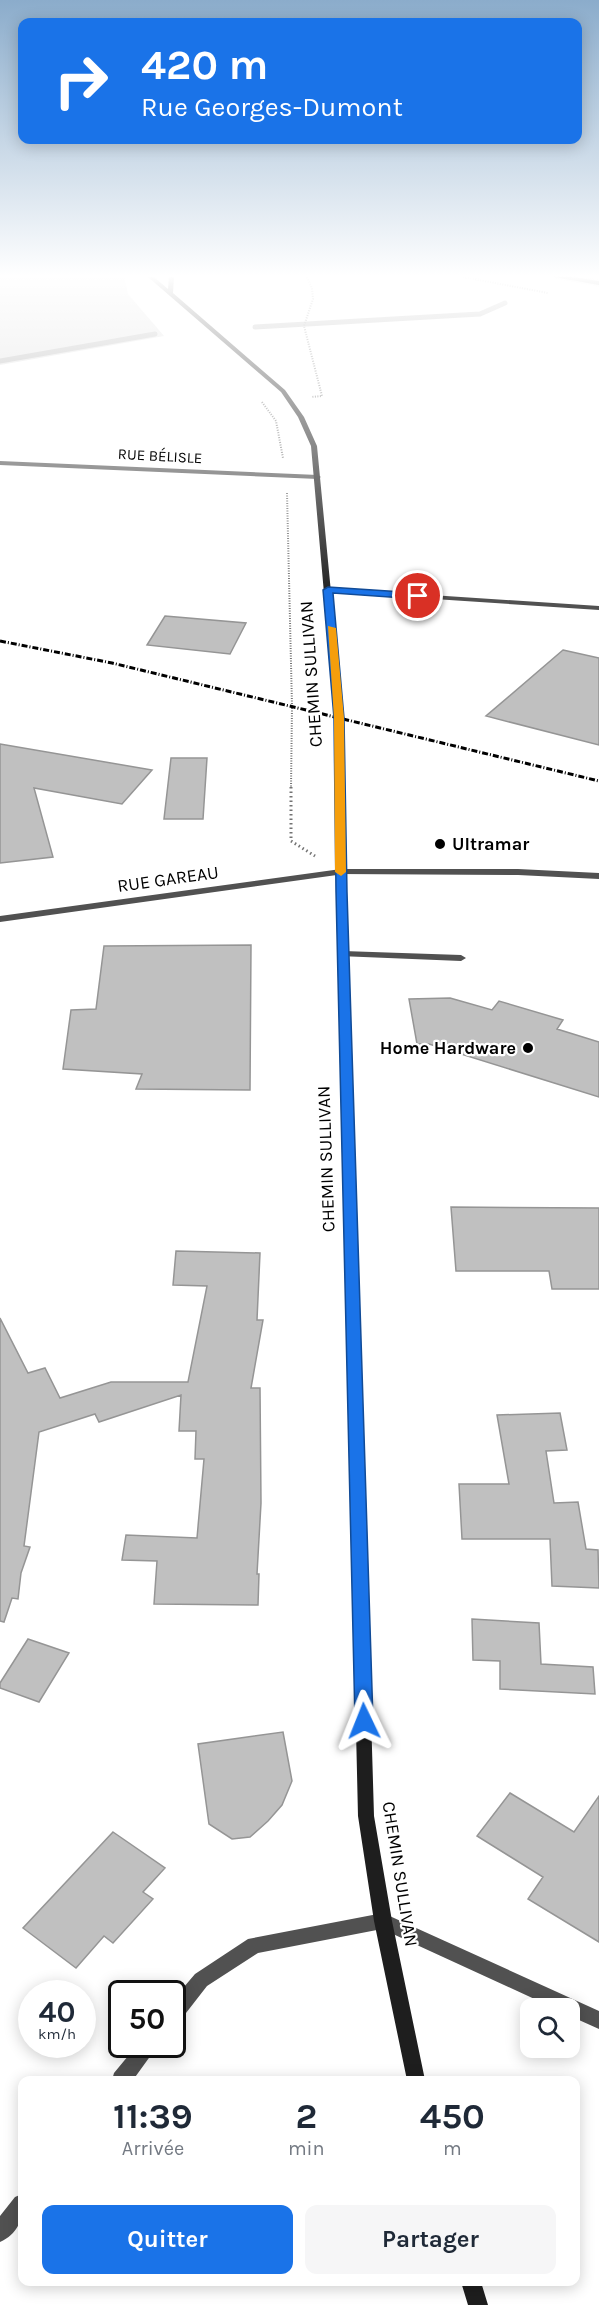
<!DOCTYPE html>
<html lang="fr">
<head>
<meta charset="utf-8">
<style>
	:root { --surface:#fff; --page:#f6f6f7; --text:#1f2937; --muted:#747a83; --accent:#1a73e8 }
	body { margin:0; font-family:Karla,sans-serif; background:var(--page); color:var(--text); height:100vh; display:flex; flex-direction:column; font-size:22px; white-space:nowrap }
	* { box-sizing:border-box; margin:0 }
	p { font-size:20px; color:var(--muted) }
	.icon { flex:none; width:33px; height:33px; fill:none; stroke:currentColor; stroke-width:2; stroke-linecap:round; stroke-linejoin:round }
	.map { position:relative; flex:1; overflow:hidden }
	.panel { position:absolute; left:18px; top:2076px; width:562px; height:210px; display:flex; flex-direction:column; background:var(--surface); border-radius:12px; box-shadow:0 3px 15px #0003 }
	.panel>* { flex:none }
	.banner { position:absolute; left:18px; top:18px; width:564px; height:126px; border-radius:12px; box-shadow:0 3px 15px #0003; background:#1a73e8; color:#fff; overflow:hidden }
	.tools { position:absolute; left:520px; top:1998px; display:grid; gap:12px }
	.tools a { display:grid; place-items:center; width:60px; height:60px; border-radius:12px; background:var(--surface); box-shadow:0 3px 15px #0003; font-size:30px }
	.speed { position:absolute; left:18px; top:1980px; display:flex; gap:12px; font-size:30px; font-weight:700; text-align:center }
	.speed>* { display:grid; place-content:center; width:78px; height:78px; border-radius:50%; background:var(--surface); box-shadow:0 3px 15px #0003; line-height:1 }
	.speed small { font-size:15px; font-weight:400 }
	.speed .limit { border:3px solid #111; border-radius:9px; background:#fff; color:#111 }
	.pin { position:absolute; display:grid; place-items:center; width:51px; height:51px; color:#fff; margin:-26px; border:3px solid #fff; border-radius:50%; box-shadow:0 2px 6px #0007 }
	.me { position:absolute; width:66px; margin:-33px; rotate:358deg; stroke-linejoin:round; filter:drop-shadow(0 0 4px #0008) }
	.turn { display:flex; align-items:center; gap:21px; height:126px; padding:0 24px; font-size:27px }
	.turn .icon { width:78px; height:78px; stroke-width:2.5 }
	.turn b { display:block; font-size:42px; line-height:51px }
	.eta { display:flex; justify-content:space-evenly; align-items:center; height:102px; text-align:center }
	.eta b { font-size:36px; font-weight:700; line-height:42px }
	.button { display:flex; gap:12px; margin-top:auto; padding:12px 24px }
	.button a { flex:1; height:69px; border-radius:12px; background:var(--accent); color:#fff; font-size:24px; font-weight:700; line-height:69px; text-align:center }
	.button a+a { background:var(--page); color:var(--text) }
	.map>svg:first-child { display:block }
</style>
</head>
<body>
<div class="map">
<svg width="599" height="2305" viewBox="0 0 599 2305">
	<rect width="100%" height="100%" fill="#fff"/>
	<path fill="#d8d8d8" d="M0,277H124L128,294L164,336L0,365Z"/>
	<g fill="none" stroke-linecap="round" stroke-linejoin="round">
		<path stroke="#9f9f9f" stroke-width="5" d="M255,327L480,314L505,303
			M0,361L155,334"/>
	</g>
	<path fill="#c0c0c0" stroke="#959595" stroke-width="1.5" d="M165,616L246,623L230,654L147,645Z
		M563,650L599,658V745L486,716Z
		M0,744L152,770L122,804L34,788L53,857L0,863Z
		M171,758H207L203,819H164Z
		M251,945L250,1090L136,1089L142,1074L63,1069L71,1010L96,1009L104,946Z
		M450,998L492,1010L499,1001L563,1020L557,1029L599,1042V1097L429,1044H417L409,999Z
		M451,1207L599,1208V1289H552L549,1271H456Z
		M176,1251L260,1253L257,1320H263L251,1388H260L261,1503L257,1574H259L258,1605L154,1604L157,1561L122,1560L126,1535L197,1538L204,1459H195L196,1431H179L181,1395L99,1422L95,1414L39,1432L24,1546L30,1547L21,1573L18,1599L12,1598L4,1622L0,1621V1318L28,1373L45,1368L60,1398L111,1382H188L207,1286L173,1285Z
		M560,1413L567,1450L546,1451L554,1503L578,1502L586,1549L598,1550L599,1588L552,1586L550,1539H462L459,1484H509L497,1415Z
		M472,1619L539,1623L541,1664L593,1667L595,1694L500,1689V1661L473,1660Z
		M28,1639L69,1653L39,1702L0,1688V1683Z
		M283,1732L292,1781L282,1805L268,1821L250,1837L232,1839L209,1824L198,1744Z
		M510,1793L574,1832L599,1796V1942L528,1899L543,1877L477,1836Z
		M113,1832L165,1868L143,1892L153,1899L113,1943L104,1936L76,1968L23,1928Z"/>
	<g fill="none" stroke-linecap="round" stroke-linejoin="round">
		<defs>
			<path id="highway" d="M554,277H572L599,281V285Z"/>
		</defs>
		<use href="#highway" stroke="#dbdbdb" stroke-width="3"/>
		<path stroke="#737373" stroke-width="2" stroke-dasharray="1 1.5" stroke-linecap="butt" d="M307,277L312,288L313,299L304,326L322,396L311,397
			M463,277L548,293
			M262,402L276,421L283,458
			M287,493L292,706L291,788"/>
		<path stroke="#737373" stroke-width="3" stroke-dasharray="1.5 3" stroke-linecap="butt" d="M291,787V841L315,856"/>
		<path fill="#515151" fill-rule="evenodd" d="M341,869H518L599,873V879L518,875L338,874V870Z
			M343,951L461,955L466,958L461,961L339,956L338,954L339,952Z"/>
		<path fill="#515151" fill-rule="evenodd" d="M0,461L318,475L321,477L318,479L0,465Z
			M325,588L599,606V610L328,592L324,590Z
			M341,869L344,870V874L0,922V916Z
			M383,1913L599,2011V2029L570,2016V2008H554L382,1929L258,1953L207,1986L179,2022L172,2025V2001L195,1974L248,1939Z
			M138,2044H159L133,2080H112L114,2073Z
			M22,2194C24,2214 21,2233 0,2242V2216L15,2197Z"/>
		<path fill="#1e1e1e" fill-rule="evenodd" d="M148,277H154L168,289L169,277H174L173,293L285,390L304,417L317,446L343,718L346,872L374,1816L392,1921L425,2080H407L374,1921L358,1816L336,872L335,718L311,446L298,417L281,392Z
			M461,2282H481L488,2305H468Z"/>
		<use href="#highway" fill="#000" fill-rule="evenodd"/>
		<path stroke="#000" stroke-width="3" stroke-dasharray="6 2 1 2" stroke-linecap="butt" d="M0,641L112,663L599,781"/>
	</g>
	<linearGradient id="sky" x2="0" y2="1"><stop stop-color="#8baccb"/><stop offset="0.46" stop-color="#fff"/><stop offset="1" stop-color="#fff" stop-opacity="0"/></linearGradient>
	<rect width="599" height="599" fill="url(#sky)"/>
	<path fill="#1a73e8" stroke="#114b97" stroke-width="1.5" d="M328,587L418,593L423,596L418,599L333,593L344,718L347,892L373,1721L370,1726L364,1728L357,1726L355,1721L336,892L334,718L323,590Z"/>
	<path fill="#f59e0b" d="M328,626L336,628L344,718L346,872L341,876L335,872L334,718Z"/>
	<g fill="#000" stroke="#fff" stroke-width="2">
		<circle cx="440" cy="844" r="6"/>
		<circle cx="528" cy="1048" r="6"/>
	</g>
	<g text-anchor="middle" stroke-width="4.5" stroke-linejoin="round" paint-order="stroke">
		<g font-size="15" fill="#000" stroke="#fff">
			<text transform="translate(160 456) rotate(3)" y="5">RUE BÉLISLE</text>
		</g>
		<g font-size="18" fill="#000" stroke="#fff">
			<text transform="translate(311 674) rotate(-94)" y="6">CHEMIN SULLIVAN</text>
			<text transform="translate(168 879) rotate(-8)" y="6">RUE GAREAU</text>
			<text transform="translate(326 1159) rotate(-92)" y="6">CHEMIN SULLIVAN</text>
			<text transform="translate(400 1874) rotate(81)" y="6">CHEMIN SULLIVAN</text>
		</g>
		<g font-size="18" font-weight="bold" fill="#000" stroke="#fff" text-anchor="start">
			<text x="452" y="850">Ultramar</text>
			<text x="516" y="1054" text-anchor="end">Home Hardware</text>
		</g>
	</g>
</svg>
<div class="tools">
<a><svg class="icon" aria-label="search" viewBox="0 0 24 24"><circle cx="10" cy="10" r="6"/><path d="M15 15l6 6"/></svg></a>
</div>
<div class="speed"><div>40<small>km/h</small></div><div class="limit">50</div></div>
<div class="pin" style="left:418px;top:596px;background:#d93025"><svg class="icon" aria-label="arrive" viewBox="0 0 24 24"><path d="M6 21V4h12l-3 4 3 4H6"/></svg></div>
<svg class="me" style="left:364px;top:1721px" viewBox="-20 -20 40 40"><path d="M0-17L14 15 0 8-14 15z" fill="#1a73e8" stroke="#fff" stroke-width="4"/></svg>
<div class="banner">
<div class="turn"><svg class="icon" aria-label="right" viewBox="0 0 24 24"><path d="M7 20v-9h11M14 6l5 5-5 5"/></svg><div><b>420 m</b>Rue Georges-Dumont</div></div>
</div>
<section class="panel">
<div class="eta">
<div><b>11:39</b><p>Arrivée</p></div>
<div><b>2</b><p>min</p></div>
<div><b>450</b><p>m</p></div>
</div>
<div class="button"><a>Quitter</a><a>Partager</a></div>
</section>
</div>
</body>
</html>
